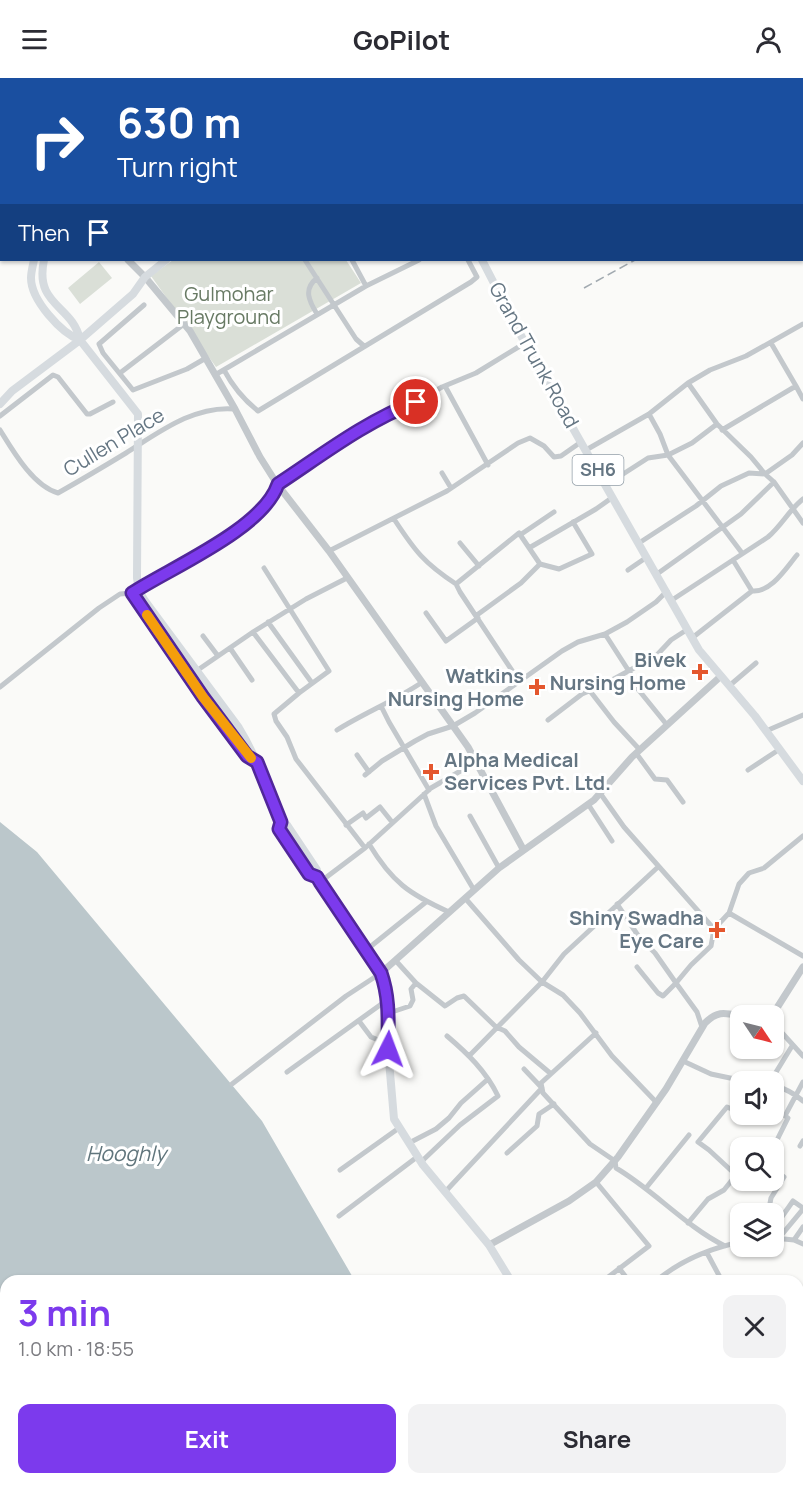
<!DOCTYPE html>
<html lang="en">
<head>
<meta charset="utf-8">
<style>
	:root { --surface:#fff; --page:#f2f2f3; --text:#2b2b33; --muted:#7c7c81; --accent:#7c3aed }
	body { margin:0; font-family:Manrope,sans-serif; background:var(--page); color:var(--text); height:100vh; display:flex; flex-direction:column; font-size:22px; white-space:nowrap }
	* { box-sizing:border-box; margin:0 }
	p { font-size:20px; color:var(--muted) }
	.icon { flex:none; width:33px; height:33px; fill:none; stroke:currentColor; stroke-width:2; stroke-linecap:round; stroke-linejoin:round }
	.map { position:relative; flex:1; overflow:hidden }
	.drawer { position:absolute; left:0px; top:1197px; width:804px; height:210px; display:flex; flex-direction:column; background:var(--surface); border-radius:18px 18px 0 0; box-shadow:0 2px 4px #0004 }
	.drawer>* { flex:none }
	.top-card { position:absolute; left:0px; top:0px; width:804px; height:183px; box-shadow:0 2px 4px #0004; background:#1a4fa0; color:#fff; overflow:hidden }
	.needle { width:39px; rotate:125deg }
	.controls { position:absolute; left:730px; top:927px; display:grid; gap:12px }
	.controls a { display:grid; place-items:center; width:54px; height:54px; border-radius:12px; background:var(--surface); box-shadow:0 2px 4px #0004; font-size:30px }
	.pin { position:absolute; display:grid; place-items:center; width:51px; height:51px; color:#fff; margin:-26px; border:3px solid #fff; border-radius:50%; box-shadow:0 2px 6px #0007 }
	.me { position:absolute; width:66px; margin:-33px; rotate:3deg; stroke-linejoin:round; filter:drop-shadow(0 0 4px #0008) }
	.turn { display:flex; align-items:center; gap:21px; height:126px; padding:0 18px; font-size:27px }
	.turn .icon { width:78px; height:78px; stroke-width:2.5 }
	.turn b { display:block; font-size:42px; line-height:51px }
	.then { display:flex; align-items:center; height:57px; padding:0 18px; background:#0003; gap:12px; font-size:22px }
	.round { display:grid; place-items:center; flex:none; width:63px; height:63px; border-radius:12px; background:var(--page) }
	.overview { display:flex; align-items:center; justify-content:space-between; height:102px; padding:0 18px }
	h1 { font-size:36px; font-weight:700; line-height:45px; color:var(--accent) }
	.action { display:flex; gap:12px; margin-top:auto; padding:12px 18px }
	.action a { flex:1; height:69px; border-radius:12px; background:var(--accent); color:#fff; font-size:24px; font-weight:700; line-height:69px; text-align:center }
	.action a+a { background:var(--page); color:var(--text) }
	header { display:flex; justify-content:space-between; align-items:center; height:78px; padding:0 18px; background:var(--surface); font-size:27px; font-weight:700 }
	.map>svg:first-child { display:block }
</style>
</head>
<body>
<header><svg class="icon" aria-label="menu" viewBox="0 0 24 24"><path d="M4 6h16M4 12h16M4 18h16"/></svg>GoPilot<svg class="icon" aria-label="person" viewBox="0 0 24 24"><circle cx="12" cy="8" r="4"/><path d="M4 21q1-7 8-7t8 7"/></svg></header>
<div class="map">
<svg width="803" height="1407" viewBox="0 0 803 1407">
	<rect width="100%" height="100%" fill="#fafaf8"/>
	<path fill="#e8e9e9" d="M0,0H192L2,2L0,131Z
		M489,0H803V90L802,2Z"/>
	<path fill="#dadfd7" d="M173,182H346L361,205L216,289L151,198Z
		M99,184L112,200L80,226L68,210Z"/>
	<path fill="#bbc7cb" d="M0,744L37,774L262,1043L355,1203H6V1401H470L473,1407H3L0,1401Z"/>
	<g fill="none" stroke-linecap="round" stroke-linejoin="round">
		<path stroke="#c3c8cc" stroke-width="5" d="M264,0L266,2
			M203,2L204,0
			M305,182L356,261L364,268
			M352,182L366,208
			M144,227L99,266L103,275L133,312L187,291L206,280
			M317,236C309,223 303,211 317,200
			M224,292C233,309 243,321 258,333L471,204L477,199L468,182
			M120,295L184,246
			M215,297L366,208L419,182
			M688,305L717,346L751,379L765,396L792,377L803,365
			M445,308L488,387
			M796,308L803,321
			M649,336L660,356L668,377L742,475
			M0,338L53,297L58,299L87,336H90L113,324
			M0,352C13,373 33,408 58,415C81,402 103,389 126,375C158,355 194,327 235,331
			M722,352L796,308L771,265
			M586,372L649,336L688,305L710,292L746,278L803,246
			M442,395L451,410
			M774,404L803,445
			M606,407L648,380L668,377L692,365L717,346
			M394,441C415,473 424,485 456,506
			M520,457L554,434
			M460,465L479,488
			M639,465L696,428L721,408L749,395L765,396L774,404L741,436L657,496
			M529,470L596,431L613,419
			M329,473L447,413L518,365L530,360L544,368L554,379L561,378L581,364
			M540,486L559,491L592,476L573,444
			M628,492L647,479
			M752,513C771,515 786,490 797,477
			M132,515L189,598
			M672,522L768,459C782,447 789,432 803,421
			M426,535L446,563L478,540
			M477,537L521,505L540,486L519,455L456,506L460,514L519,603
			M268,544L312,605
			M253,554L299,615L329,593L264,490
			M605,556L632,598L637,610L667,647
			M203,558L218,578
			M692,560L752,513L733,482
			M230,570L252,602
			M729,608L756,585
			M0,609L99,530L120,516L132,515C170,490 263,451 277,406L390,334L416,324L442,309L476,295L525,265
			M590,613L614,644L640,672
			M299,615L274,636L276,643L287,659L296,681L365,770
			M381,628L389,644L429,712
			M548,642L582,616L601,608L656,578L671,562L688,551
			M337,652C364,635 394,623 421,605
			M766,653L803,637
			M636,675L655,701L667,702L683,724
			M357,677L369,694
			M256,684L247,678L189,598L253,554L306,521L347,500
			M748,692L780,671
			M365,697L382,683L415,663L428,656L453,648L475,635L562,573L578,564L605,556L627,544L656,524L667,513
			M600,715L624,749L714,851
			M424,716L436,748L474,812
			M588,726L612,763
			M470,738L499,790
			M346,747L363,735L366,740L380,729L392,744
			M369,766C392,804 409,816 449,834
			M320,804L365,770L431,710L476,684
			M465,820L519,882L542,904L563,917L580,935L612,978L657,1025
			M617,826L639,859L655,875L676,905L663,918L658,915L637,889
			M729,835L739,806L749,795L764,790L803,758
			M365,873L426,824
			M396,883L416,905L445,928L457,920L464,918L496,949L505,953L519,969L550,995
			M389,935L410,928L413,922L411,911L416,905
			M359,943L371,959L388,966
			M774,946L803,978
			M702,949L697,934L676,905L691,887L711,868L714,851L729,835L803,878
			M596,955L541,1005L543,1015L590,1066L615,1083L616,1090C655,1113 685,1148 725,1168
			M470,977L542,904L564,876L658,789
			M683,983L711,996L749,1004
			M287,994L387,922
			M770,1004L792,968
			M232,1006L346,918L381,895
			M774,1010L776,1008C786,1011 795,1016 803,1023
			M409,1065L436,1051L449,1040L461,1025L488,1001
			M800,1068L803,1063
			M773,1070L788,1040L785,1038L787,1034L803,1004
			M507,1075L537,1048L539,1036L554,1026
			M421,1084L460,1047L498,1018C486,993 467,975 447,958
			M340,1092L399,1050
			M596,1104L649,1168L603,1203
			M646,1110L689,1057
			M445,1114L542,1010L524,991
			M768,1136L771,1120L784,1099L774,1091
			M339,1138L417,1079
			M688,1145L708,1121L724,1112L736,1097L709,1072L698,1064L727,1029L741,1035
			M774,1150L793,1123L803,1130
			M774,1160L794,1162L803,1166
			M779,1160L803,1131
			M794,1162L803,1149
			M707,1175L722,1203
			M619,1190L629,1203
			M656,1203C680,1183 711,1170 741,1164
			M798,1266L803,1273
			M798,1307L803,1305
			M798,1366L803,1371
			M634,1407L643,1401
			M754,1407L760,1401"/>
		<path stroke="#c3c8cc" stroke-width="7" d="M0,152L2,150
			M128,182L145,199L190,253L235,331L260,379L277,406L329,473L468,669L523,771
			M381,895L499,790L594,722L632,679L721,598
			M768,938L775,933L803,889
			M489,1167L569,1123L596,1104L618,1079L666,1011L705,945C718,932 725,935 742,938"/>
		<path stroke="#d6dbdf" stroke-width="8" d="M166,182L145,199L133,216L80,262L138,336L137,500L139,513L145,523L239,650C257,679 267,712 281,744L279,751L309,796L317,799L320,804L381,895L386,908L390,940L388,971L394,1041L423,1087L489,1167L511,1203
			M281,744L287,747L317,792V799
			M673,1401L674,1407"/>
		<path stroke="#d6dbdf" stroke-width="8" d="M10,0L11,2
			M22,0V2
			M387,0L388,2
			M0,140L2,138
			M34,182C33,187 31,194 31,200C31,222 61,255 80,262
			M44,182C34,228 73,227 80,262
			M482,182L529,273L699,572L755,638L803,703
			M0,326L12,313L80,262"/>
		<path stroke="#a2aab0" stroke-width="1.5" stroke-dasharray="9 4.5" stroke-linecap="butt" d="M769,0L772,2
			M792,0L795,2
			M37,2L40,0
			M126,2L129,0
			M150,2L152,0
			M802,14H803
			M0,20L2,19
			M0,98L2,97
			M0,113L2,112
			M802,115H803
			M584,210L635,182"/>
	</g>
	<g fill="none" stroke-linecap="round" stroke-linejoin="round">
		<defs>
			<path id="route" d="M388,971C388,944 390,921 381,895L320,804L317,799L309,796L279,751L281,744L257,684L247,678L203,619L132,515C170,490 263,451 278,406C322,377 366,343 416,324"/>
		</defs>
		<use href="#route" stroke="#51269a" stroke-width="15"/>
		<use href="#route" stroke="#7c3aed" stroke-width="10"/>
		<path stroke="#f59e0b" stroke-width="10" d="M147,537L203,619L251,680"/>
	</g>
	<g fill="#e4572e" stroke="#fff" stroke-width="2">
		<path d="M697 585h6v6h6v6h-6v6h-6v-6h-6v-6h6z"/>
		<path d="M534 600h6v6h6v6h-6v6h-6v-6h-6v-6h6z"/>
		<path d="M428 685h6v6h6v6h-6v6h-6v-6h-6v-6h6z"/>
		<path d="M714 843h6v6h6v6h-6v6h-6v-6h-6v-6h6z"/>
	</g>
	<g text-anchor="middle" stroke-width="6" stroke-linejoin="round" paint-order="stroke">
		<rect fill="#fff" stroke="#939fa8" stroke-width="1.5" x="572.5" y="377" width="51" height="30" rx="4.5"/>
		<g font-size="18" font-weight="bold" fill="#657683">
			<text x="598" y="398">SH6</text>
		</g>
		<g font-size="20" fill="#687a64" stroke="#fff">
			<text x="229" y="223">Gulmohar<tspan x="229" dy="23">Playground</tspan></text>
		</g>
		<g font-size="20" fill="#657683" stroke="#fff">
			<text transform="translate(534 277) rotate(61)" y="7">Grand Trunk Road</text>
			<text transform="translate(114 364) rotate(-31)" y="7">Cullen Place</text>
		</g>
		<g font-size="20" font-weight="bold" fill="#657683" stroke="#fff" text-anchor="end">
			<text x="686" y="589">Bivek<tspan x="686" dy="23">Nursing Home</tspan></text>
			<text x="524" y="605">Watkins<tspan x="524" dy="23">Nursing Home</tspan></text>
			<text x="444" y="689" text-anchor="start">Alpha Medical<tspan x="444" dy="23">Services Pvt. Ltd.</tspan></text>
			<text x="704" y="847">Shiny Swadha<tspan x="704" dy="23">Eye Care</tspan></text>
		</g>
		<g font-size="21" font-style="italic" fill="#60757c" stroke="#fff">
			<text x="126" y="1083">Hooghly</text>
		</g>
	</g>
</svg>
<div class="controls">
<a><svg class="needle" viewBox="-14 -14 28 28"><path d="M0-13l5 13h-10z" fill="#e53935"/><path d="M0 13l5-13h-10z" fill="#7c7c81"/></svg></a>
<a><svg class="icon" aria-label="sound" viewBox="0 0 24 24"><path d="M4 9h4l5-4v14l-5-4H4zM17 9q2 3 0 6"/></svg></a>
<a><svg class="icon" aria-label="search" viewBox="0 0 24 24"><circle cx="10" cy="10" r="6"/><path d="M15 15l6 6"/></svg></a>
<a><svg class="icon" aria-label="layers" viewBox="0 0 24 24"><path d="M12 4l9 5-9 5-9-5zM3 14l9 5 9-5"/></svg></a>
</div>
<div class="pin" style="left:416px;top:324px;background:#d93025"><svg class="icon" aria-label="arrive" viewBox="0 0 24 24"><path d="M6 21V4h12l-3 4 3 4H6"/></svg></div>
<svg class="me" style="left:388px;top:971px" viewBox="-20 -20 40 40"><path d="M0-17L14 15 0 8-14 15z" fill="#7c3aed" stroke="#fff" stroke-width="4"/></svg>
<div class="top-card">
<div class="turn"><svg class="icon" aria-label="right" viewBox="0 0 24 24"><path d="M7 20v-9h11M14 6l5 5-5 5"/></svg><div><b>630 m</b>Turn right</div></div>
<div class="then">Then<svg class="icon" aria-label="arrive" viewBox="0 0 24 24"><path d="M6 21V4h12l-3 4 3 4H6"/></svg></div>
</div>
<section class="drawer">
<div class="overview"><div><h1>3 min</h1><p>1.0 km · 18:55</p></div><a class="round"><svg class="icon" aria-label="close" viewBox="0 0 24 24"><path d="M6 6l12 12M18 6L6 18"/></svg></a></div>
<div class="action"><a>Exit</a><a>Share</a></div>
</section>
</div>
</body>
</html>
